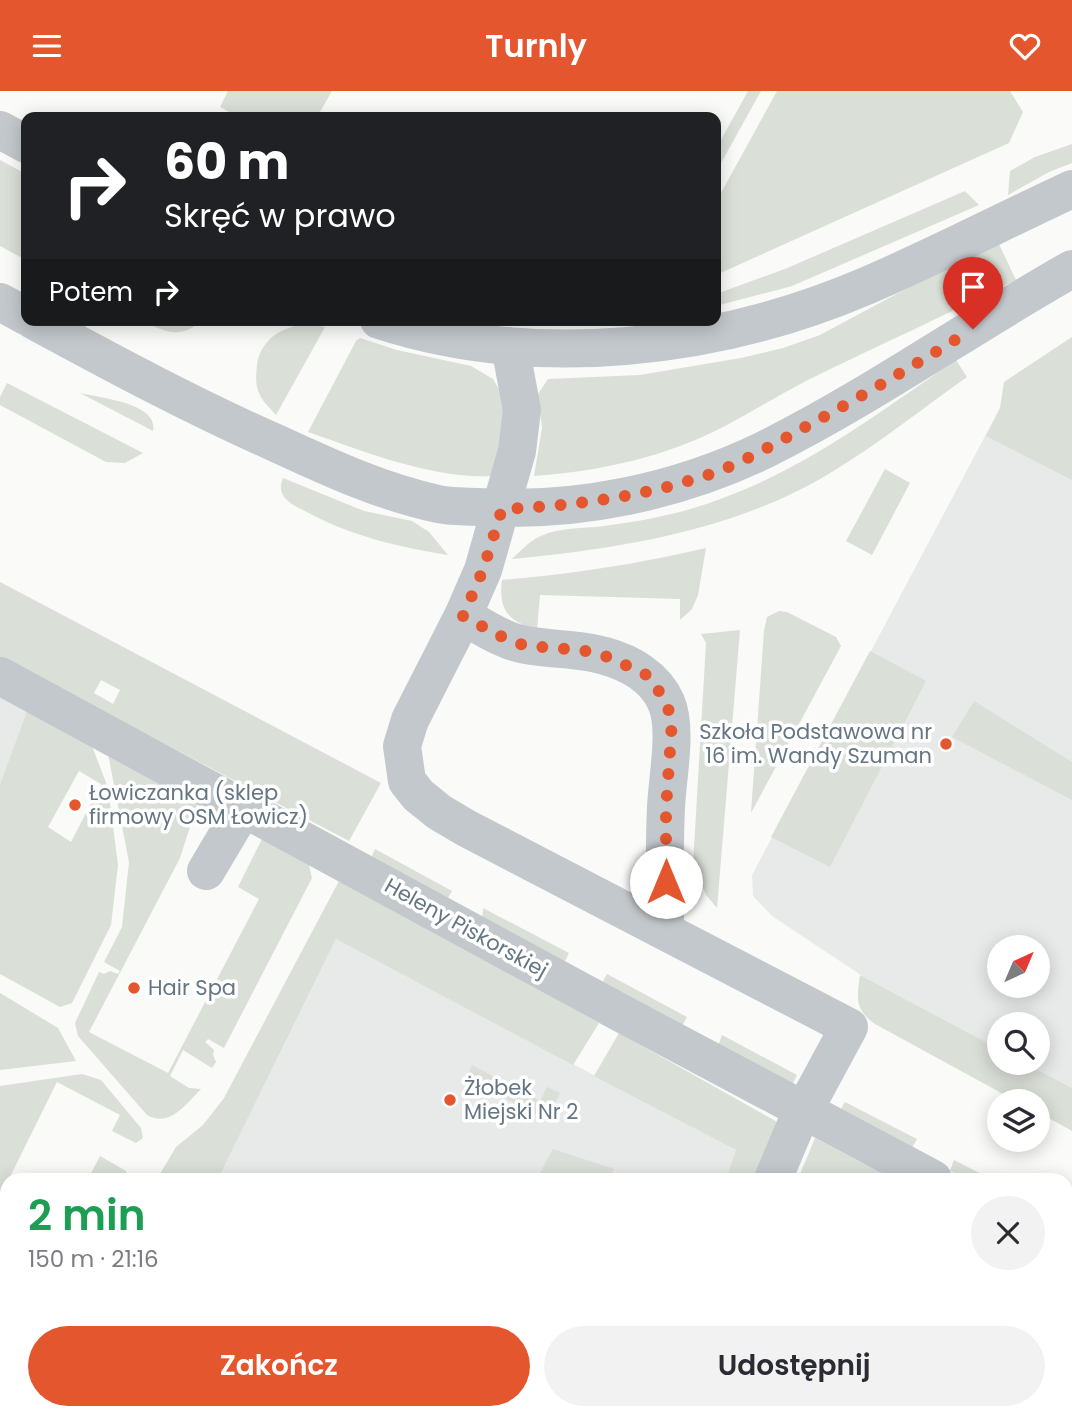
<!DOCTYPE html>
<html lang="pl">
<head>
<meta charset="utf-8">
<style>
	:root { --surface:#fff; --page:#f2f2f3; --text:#2b2b33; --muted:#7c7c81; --accent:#e4572e }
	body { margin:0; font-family:Poppins,sans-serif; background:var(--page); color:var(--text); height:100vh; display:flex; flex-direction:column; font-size:26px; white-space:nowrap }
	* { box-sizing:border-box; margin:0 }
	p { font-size:23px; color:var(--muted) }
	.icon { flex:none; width:38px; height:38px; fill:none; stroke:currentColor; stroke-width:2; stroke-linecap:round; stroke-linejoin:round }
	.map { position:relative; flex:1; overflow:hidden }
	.sheet { position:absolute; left:0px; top:1082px; width:1073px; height:247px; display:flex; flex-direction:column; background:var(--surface); border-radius:21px 21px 0 0; box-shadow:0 4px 18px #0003 }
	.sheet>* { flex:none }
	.guide { position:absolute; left:21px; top:21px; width:700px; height:214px; border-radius:14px; box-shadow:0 4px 18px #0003; background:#202124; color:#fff; overflow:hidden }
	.needle { width:46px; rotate:44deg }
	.controls { position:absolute; left:987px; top:844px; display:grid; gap:14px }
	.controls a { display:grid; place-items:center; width:63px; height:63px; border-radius:50%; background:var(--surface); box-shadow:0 4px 18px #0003; font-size:35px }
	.pin { position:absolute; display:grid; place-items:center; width:60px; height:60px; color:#fff; margin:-72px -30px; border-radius:50% 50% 50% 0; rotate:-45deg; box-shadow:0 0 7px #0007 }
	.pin .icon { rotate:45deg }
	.me { position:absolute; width:77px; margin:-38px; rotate:0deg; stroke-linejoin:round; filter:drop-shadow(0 0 5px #0008) }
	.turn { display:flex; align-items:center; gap:24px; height:147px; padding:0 28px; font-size:32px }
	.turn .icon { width:91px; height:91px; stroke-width:2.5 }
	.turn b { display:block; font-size:49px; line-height:60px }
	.then { display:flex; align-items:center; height:66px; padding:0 28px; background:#0003; gap:14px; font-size:26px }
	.round { display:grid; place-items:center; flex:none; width:74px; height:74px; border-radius:37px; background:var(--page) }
	.overview { display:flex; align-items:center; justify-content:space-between; height:119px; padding:0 28px }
	h1 { font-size:42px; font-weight:600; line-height:52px; color:#1e9e55 }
	.button { display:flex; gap:14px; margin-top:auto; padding:14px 28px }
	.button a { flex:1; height:80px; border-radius:42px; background:var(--accent); color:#fff; font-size:28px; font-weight:600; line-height:80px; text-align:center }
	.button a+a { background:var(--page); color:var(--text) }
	header { display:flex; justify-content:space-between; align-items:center; height:91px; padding:0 28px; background:var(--accent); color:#fff; font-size:32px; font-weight:600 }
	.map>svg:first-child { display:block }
</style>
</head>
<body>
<header><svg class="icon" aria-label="menu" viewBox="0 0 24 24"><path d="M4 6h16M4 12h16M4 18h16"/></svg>Turnly<svg class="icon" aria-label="heart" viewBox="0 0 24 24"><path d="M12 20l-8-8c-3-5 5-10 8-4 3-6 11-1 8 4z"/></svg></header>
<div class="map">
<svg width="1072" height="1327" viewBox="0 0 1072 1327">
	<rect width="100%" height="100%" fill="#fafaf8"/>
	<path fill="#e8e9e9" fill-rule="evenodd" d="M1072,264V997L1023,971H1038V933H999V958L864,886L772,825L753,805L752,784L1000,317ZM999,856H1038V894H999Z
		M0,605L27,620L0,693Z
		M336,848L736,1059L726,1088H218Z
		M1066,1181L1072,1184V1251L1066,1248Z
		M477,1321H630L627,1327H489Z"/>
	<path fill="#dadfd7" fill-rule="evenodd" d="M228,0H332L317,26H238L220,16Z
		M748,0H761L716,81V58Z
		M777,0H1010L1023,21L1009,52L716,184V111Z
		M1072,53V72L1049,81L1008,104L1010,80L1035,66Z
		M0,69L26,83V169L0,155Z
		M965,100L979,114L792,195L716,215V203L785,178Z
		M997,149L1016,189C946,224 875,256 806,290C779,304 753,320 727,334C666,366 601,380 534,385L542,337L538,303L548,288L640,284L741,267L783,257L820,244Z
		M141,229H202C181,249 164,241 141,229Z
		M308,233L325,236L276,324C270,317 262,310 259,302C255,293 256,284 257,274C261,247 283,235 308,233Z
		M1072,246V389L986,345L1000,317L1004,291Z
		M360,247L397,259L471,275L493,288L509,315L491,385C432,388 363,360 308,341L356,250Z
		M956,269L967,286C909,327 849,377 785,406C699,445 605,459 512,468C521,460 529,450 541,445C560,436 583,438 604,435C643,430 685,422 723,407C808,376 881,320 956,269Z
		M7,292L143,362L125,372L106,371L0,314V306Z
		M80,302C100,307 159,312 153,340Z
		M885,378L910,392L872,464L846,450Z
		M283,387L364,420L412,430L429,441L448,464C397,456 348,444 303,419C295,415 286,411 282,402C280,397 281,392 283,387Z
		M706,457L698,504L692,518L680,529V508L540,504L537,539C509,530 498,520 502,489C571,483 639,473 706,457Z
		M0,491L381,692L349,750L0,566ZM101,589L120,599L113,613L94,602Z
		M779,520L787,521L836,546L841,555L751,722L764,540L767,526Z
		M740,539L717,817L706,804L693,774L706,552L701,543Z
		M870,560L926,590L830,776L771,746Z
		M974,610L1072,671V709L952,646Z
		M27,620L92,655L108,697L118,774L111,834L72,912L60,916L0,883V693ZM79,680L101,693L71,751L48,736Z
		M108,663L198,711L180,767L89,941L168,982L259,808L238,796L263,746L308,770L312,787L224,957L208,948L205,951L214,959L213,964L216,971L212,977L183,959L170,985L189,997L201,998C186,1013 170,1037 147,1024L78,945L75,932L99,881L104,883L110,880L118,883L120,880L104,871L122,836L129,771Z
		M375,758L452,800L445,812L370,769Z
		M340,788L599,932L573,974L336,848L218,1088H157L176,1056L203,1034L224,1007Z
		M483,817L569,862L563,874L482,831Z
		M607,883L687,926L681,937L601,894Z
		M860,884L999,958V971H1023L1072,997V1040L1038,1021V1010H1016L875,933C854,918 857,907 860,884Z
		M0,902L58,937L76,970L0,979Z
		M619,942L779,1032L758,1088H726L736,1059L594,985Z
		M722,944L797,984L791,996L717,958Z
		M472,974L540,1010L547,996L560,1002L546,1029L467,987Z
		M82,983L101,989L141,1037L143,1047L136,1052L112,1040L120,1024L57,991L0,1106V995Z
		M845,1011L917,1048L911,1059L839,1021Z
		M815,1047L893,1088H798Z
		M553,1058L614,1078L609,1088H539L537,1087Z
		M100,1065L126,1080L128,1088H88Z
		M954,1069L991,1088H967L950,1080Z
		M1072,1261V1327H856L850,1321H1066V1273Z
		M36,1321H175L172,1327H33Z
		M195,1321H355L352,1327H206Z
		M373,1321H423L434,1327H369Z"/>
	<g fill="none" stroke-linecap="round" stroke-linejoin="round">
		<path stroke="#c3c8cc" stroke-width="38" d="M0,39L26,53
			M0,211L26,225
			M33,229C114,273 194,316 278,353C330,377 382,401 438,413C451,416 465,415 478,416C576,422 678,401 766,358C872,305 969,236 1072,178
			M379,229C536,280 716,259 866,195C936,165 1003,130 1072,98
			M510,255L522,319L517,360L483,479L463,525L410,629L402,655L407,690L418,704L439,721L466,737L849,936L795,1036L773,1088
			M463,525C483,536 503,550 526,554C552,559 578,557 605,565C630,572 655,586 666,611C678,638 667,687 666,717C664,757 665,798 665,839
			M0,585L619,921L933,1088
			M206,780L244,716
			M1066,1159L1072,1163
			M688,1327L691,1321"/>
	</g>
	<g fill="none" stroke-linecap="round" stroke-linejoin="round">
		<path stroke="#e4572e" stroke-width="12" stroke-dasharray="0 21.6" d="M666,791V718L672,630L666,611L649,585L608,566L582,559L527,555L508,549L463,525L483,479L502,418C569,415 637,407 701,386C735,376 767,357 798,340C857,308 915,274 973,238"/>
	</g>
	<g fill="#e4572e" stroke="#fff" stroke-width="2.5">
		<circle cx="946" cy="653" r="7"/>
		<circle cx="75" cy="714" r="7"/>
		<circle cx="134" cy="897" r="7"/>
		<circle cx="450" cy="1009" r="7"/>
	</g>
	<g text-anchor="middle" stroke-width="7" stroke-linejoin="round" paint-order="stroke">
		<g font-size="21" fill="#657683" stroke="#fff" text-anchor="start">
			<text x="932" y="648" text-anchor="end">Szkoła Podstawowa nr<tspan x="932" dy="24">16 im. Wandy Szuman</tspan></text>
			<text x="89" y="709">Łowiczanka (sklep<tspan x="89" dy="24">firmowy OSM Łowicz)</tspan></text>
			<text x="148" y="904">Hair Spa</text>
			<text x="464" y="1004">Żłobek<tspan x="464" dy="24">Miejski Nr 2</tspan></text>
		</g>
		<g font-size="21" fill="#657683" stroke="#fff">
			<text transform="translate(466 837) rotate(29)" y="7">Heleny Piskorskiej</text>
		</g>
	</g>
</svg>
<div class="controls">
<a><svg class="needle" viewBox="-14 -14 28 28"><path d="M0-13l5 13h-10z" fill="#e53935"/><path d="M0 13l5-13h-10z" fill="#7c7c81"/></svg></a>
<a><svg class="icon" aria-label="search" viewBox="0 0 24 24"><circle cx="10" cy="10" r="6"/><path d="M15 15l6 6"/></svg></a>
<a><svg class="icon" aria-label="layers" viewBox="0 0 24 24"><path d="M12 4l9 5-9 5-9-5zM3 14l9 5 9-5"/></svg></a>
</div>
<div class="pin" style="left:973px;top:238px;background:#d93025"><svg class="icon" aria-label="arrive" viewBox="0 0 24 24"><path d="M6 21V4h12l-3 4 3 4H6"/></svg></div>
<svg class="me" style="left:666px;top:791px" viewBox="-20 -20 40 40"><circle r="19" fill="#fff"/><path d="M0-13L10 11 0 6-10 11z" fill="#e4572e"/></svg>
<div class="guide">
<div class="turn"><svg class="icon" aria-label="right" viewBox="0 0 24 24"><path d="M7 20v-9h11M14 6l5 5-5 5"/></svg><div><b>60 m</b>Skręć w prawo</div></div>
<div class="then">Potem<svg class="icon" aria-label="right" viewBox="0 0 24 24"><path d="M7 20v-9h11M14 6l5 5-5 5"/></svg></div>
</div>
<section class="sheet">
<div class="overview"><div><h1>2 min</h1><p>150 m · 21:16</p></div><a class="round"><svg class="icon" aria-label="close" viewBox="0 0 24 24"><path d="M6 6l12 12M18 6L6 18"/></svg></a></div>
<div class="button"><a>Zakończ</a><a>Udostępnij</a></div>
</section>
</div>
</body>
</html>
